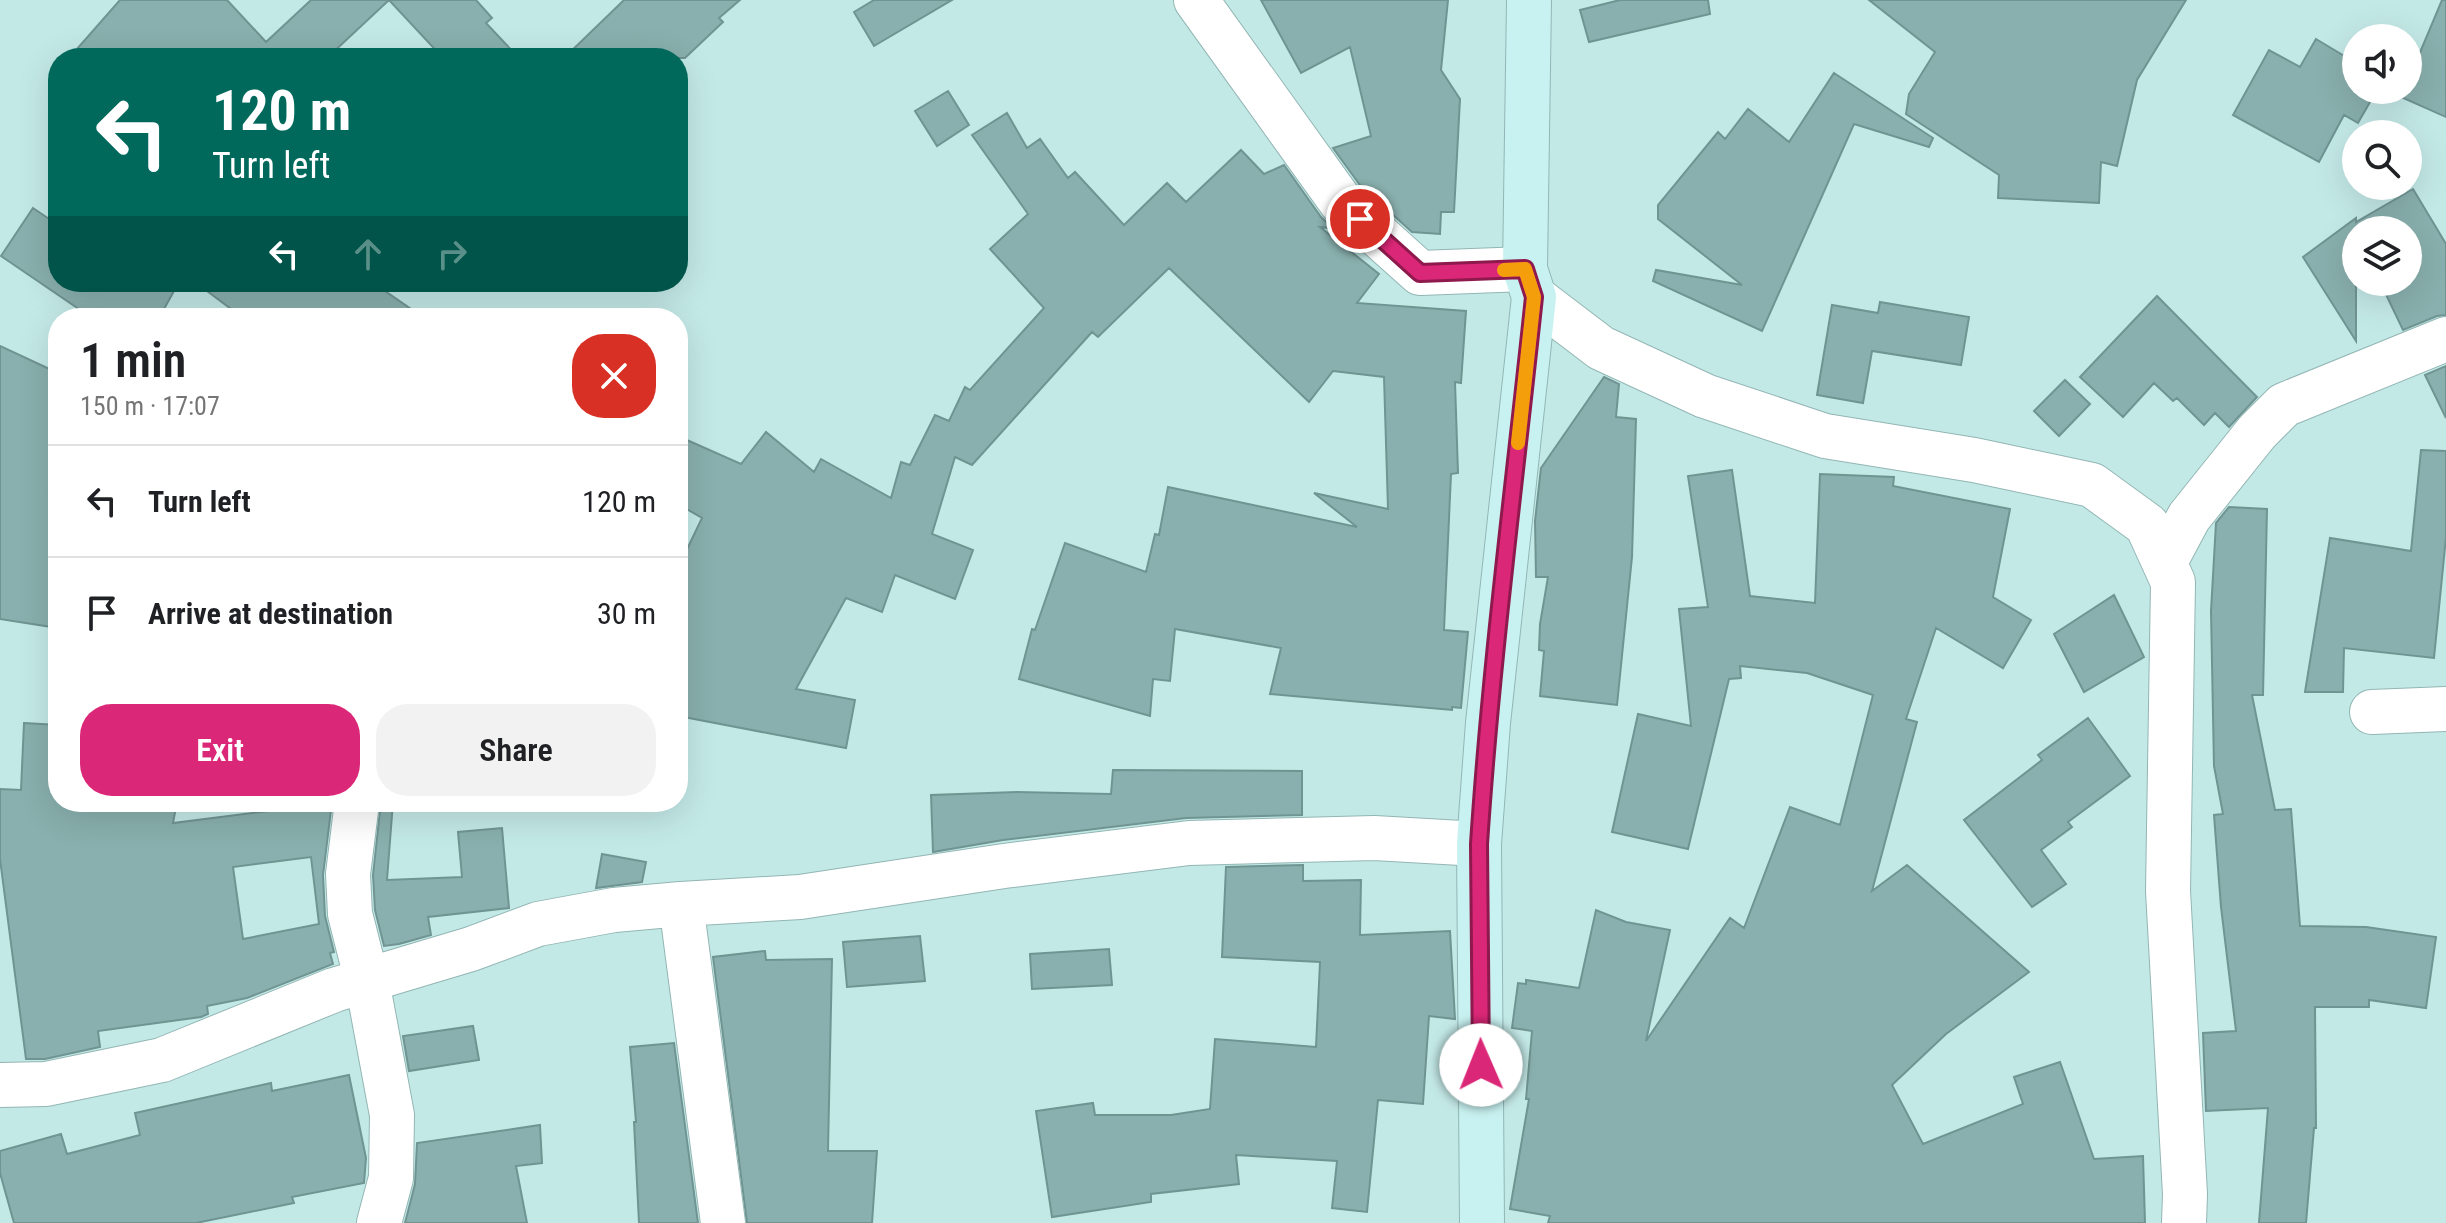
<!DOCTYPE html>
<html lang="en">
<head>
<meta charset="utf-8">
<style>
	:root { --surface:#fff; --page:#f2f2f2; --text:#202124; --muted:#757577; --line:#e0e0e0; --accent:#db2777 }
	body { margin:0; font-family:"Roboto Condensed",sans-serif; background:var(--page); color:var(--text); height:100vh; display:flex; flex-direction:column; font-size:30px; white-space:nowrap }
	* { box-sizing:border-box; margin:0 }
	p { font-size:26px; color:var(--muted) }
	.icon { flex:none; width:44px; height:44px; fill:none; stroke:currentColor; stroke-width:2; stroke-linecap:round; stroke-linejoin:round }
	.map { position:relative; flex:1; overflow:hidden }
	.side { position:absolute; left:48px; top:308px; width:640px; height:504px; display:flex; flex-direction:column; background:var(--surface); border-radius:32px; box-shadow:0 8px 32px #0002 }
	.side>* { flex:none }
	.top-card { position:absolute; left:48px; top:48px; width:640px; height:244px; border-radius:32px; box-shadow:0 8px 32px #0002; background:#00695c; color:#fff; overflow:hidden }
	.controls { position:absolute; left:2342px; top:24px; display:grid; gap:16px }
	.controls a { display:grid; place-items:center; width:80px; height:80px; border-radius:50%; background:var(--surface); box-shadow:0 8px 32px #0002; font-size:40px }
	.pin { position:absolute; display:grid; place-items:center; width:68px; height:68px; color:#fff; margin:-34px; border:4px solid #fff; border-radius:50%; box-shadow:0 2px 8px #0007 }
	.me { position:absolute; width:88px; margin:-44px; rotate:359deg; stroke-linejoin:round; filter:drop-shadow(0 0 6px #0008) }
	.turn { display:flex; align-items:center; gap:28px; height:168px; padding:0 32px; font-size:36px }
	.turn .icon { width:104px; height:104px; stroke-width:2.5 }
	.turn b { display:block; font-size:56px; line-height:68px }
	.lanes { display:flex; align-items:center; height:76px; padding:0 32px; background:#0003; justify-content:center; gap:40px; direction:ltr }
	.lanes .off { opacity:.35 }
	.round { display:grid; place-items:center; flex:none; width:84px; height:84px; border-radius:32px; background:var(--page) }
	.overview { display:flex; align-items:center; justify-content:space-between; height:136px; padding:0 32px }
	h1 { font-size:48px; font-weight:600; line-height:60px }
	.cta { display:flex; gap:16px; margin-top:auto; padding:16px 32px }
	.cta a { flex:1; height:92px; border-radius:32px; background:var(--accent); color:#fff; font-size:32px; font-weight:600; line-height:92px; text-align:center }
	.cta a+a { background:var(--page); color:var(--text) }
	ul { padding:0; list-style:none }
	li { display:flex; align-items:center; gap:24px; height:112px; padding:0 32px; border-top:2px solid var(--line) }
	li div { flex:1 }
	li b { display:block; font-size:30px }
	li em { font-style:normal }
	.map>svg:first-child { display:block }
</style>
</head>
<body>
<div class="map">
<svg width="2446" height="1223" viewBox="0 0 2446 1223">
	<rect width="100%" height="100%" fill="#c3e9e7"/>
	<path fill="#89b0ae" stroke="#709492" stroke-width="2" fill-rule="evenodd" d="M120,0H227L266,42L311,0H476L492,18L486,23L519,58H443L389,0L327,58H69Z
		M624,0H740L719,18L723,22L685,58H564Z
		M874,0H952L874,46L854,12Z
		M1261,0H1448L1441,70L1460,99L1454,212H1441L1440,234L1412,232L1360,185L1333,148L1371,136L1350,47L1301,73Z
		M1620,0H1708L1710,14L1589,42L1580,10Z
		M1869,0H2186L2137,80L2117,166L2101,162L2099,203L1998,198L1999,175L1906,114L1909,94L1935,52Z
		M2442,0H2446V117L2401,97L2404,90H2408V81Z
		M2316,39L2356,63V90H2377L2358,123L2344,115L2319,162L2233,115L2269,50L2300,67Z
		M1834,73L1933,138L1929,147L1854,124L1762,331L1653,281L1656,270L1742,285L1658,219V205L1718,132L1725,139L1748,109L1789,142Z
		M948,91L969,125L937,146L915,111Z
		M1007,113L1027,148L1040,139L1068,178L1075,172L1124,225L1167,183L1186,202L1241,150L1264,174L1284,165L1321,217L1333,228L1320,227L1379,274L1357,303L1466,311L1461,383L1455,382L1458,473L1451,474L1444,630L1468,632L1461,708L1452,707V710L1270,694L1281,648L1175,629L1170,681L1153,679L1150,716L1019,679L1032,629L1035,630L1065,543L1146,572L1155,534L1159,535L1168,487L1357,527L1314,493L1388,509L1384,377L1333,371L1309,402L1169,268L1098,337L1092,332L972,465L955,457L932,534L973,550L955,599L895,575L882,612L846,598L796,689L855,700L846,748L678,716V568L702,518L678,504V436L741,464L766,432L814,472L821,459L891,498L901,462L910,465L935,415L949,421L965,387L970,390L1044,308L990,249L1028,214L972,135Z
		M2413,189L2446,244V315L2437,316L2403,330L2380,282H2408V230H2356V341L2303,257L2356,218V222Z
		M33,208L58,225V282H179L159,318H92L1,256Z
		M195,282H372L424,318H243Z
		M2157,296L2257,397L2229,427L2215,413L2204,425L2177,398L2173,401L2154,383L2123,417L2080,377Z
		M1880,302L1969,317L1961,365L1872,351L1863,403L1817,395L1832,305L1878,313Z
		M0,346L58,373V457L49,490L58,492V628L0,619Z
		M2446,366V418L2425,375Z
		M1604,377L1619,384L1616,417L1636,419L1632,557L1617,705L1540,696L1544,651L1539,650L1540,624L1548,577H1536L1535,521L1541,468Z
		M2065,380L2090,404L2059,436L2034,411Z
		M2421,450L2446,451V537L2434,658L2344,648L2343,692H2305L2330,538L2411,551Z
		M1732,470L1750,596L1815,603L1820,474L1894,477L1893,486L2010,509L1993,597L2031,620L2003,668L1936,628L1906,719L1917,722L1872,891L1907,865L2029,972L1946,1034L1892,1085L1923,1144L2023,1104L2014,1077L2060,1062L2094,1159L2143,1156L2145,1223H1548L1550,1216L1510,1209L1529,1099H1526L1532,1031L1512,1028L1518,983L1526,984V980L1579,988L1596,910L1626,922L1670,930L1646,1041L1730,918L1744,928L1790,807L1840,825L1873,695L1807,673L1740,666L1741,678L1729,679L1688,849L1612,832L1638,714L1691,726L1679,609L1708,607L1688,476Z
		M2229,507L2267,509L2263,695H2252L2275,810L2291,809L2300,926L2366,927L2436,937L2426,1008L2369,1000V1007H2315L2316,1128H2314L2306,1223H2259L2268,1108L2206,1111L2203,1033L2236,1031L2221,907L2214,815L2223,814L2214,766L2211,611L2216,523Z
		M2114,595L2144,657L2084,692L2054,634Z
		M2088,718L2130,776L2068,822L2072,827L2041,850L2066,884L2032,907L1964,820L2042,760L2038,755Z
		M24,723L58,725V802H177L173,823L268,811L269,802H332L323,875L325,916L334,952L330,953L333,964L247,998L207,1006L208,1014L201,1017L98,1031L100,1047L45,1059H26L0,859V789L21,790ZM311,857L319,924L243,939L233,867Z
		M1113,770L1302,771V815L1186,818L1003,840L933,852L931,795L1017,792L1111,794Z
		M381,802H393L387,880L462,877L458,832L502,828L509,908L428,917L431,935L399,944L384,946L375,910L373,875Z
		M602,854L646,862L642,882L596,888Z
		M1303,865V881L1361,880L1360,935L1450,931L1455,1019L1429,1016L1423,1104L1378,1100L1367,1212L1332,1208L1337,1161L1236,1155L1239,1184L1151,1194V1202L1052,1217L1036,1111L1093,1103L1095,1115H1171L1210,1109L1215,1039L1316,1047L1320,962L1222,957L1226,867Z
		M920,936L925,981L847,987L843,942Z
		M1109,949L1112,985L1032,989L1030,954Z
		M765,951L766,960L832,959L828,1151H877L872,1223H747L713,957Z
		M473,1026L479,1060L409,1071L403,1036Z
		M674,1043L698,1223H639L634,1122H636L630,1047Z
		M349,1075L366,1158L364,1183L292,1197L294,1203L196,1223H14L0,1173V1151L61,1134L67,1154L140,1135L135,1113L271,1083L272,1091Z
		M540,1125L542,1163L516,1166L527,1223H405L415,1184L417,1143Z"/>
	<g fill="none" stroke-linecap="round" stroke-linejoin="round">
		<defs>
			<path id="street" d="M1196,0L1341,202L1420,273L1525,269
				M1534,297L1601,348L1705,396L1825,436L1974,460L2092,485L2147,525L2173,582L2168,891L2185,1194L2184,1223
				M2165,562L2189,517L2257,432L2284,405L2446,339
				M2372,712L2446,709
				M357,802L348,874L350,914L367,981L392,1115L391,1178L379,1223
				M681,904L723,1223
				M0,1085L46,1084L162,1060L334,990L471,949L538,924L614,910L681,904L800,897L1004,866L1189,843L1374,838L1479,844"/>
			<path id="secondary" d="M1482,1223L1479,844L1488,723L1534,297L1525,269L1529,0"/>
		</defs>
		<use href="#street" stroke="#92b6b4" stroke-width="46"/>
		<use href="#secondary" stroke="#92b6b4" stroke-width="46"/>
		<use href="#street" stroke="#fff" stroke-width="44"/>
		<use href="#secondary" stroke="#c8f2f1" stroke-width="44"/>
	</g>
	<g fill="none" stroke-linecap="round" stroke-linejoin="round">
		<defs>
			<path id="route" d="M1360,219L1420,273L1525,269L1534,297C1515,479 1491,661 1479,844L1481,1065"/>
		</defs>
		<use href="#route" stroke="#8e194d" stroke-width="20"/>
		<use href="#route" stroke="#db2777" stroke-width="14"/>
		<path stroke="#f59e0b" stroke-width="14" d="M1504,270L1525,269L1534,297L1518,443"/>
	</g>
</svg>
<div class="controls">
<a><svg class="icon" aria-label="sound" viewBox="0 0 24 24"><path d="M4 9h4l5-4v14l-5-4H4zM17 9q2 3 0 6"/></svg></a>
<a><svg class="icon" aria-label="search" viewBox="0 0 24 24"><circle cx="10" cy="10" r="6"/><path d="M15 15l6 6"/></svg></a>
<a><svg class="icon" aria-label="layers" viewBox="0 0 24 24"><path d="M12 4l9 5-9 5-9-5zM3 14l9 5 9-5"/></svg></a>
</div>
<div class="pin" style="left:1360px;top:219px;background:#d93025"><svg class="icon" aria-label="arrive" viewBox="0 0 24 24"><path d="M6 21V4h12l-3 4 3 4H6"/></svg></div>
<svg class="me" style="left:1481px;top:1065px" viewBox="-20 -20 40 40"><circle r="19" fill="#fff"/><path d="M0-13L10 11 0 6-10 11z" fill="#db2777"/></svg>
<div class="top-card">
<div class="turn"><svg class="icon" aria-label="left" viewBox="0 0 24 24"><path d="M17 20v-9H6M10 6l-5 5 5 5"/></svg><div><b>120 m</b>Turn left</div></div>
<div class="lanes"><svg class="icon" aria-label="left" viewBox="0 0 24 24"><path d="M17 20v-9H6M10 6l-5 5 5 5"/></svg><svg class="icon off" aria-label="ahead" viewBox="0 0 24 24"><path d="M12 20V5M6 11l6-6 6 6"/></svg><svg class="icon off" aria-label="right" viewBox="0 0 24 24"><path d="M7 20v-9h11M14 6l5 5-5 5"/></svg></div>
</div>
<section class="side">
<div class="overview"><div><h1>1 min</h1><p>150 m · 17:07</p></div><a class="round" style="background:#d93025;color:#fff"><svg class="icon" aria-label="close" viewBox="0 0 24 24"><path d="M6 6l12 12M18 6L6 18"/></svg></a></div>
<ul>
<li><svg class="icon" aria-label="left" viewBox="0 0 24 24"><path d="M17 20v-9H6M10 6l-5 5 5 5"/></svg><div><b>Turn left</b></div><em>120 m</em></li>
<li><svg class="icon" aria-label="arrive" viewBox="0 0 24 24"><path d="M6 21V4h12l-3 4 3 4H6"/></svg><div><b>Arrive at destination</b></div><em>30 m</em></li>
</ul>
<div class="cta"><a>Exit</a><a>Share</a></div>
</section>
</div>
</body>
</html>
